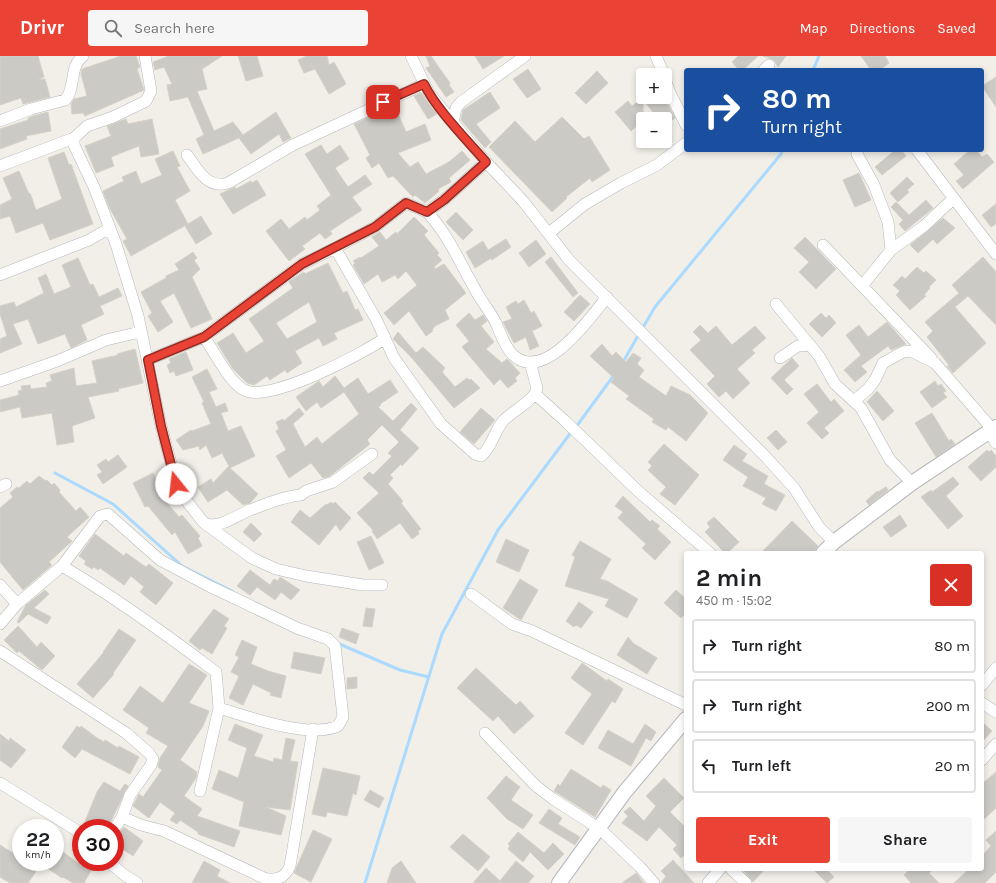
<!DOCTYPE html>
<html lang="en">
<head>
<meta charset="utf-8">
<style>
	:root { --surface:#fff; --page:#f6f6f6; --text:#202124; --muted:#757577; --line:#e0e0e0; --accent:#ea4335 }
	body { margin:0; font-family:Karla,sans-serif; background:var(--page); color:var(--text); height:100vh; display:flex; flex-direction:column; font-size:15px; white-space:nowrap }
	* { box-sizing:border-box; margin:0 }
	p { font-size:13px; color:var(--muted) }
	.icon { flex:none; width:22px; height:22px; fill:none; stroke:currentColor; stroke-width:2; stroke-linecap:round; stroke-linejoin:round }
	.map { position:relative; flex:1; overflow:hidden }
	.details { position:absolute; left:684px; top:495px; width:300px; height:320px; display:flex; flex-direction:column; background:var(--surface); border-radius:4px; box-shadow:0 2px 6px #0003 }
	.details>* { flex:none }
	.top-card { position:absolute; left:684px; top:12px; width:300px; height:84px; border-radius:4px; box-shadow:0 2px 6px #0003; background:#1a4fa0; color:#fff; overflow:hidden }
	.tools { position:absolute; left:636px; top:12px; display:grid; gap:8px }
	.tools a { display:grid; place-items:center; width:36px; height:36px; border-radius:4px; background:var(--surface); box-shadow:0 2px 6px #0003; font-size:20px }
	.speed { position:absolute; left:12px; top:763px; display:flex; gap:8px; font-size:20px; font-weight:700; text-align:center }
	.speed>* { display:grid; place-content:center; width:52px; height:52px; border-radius:50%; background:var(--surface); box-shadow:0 2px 6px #0003; line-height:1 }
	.speed small { font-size:10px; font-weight:400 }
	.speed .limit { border:6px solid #d22; background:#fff; color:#111 }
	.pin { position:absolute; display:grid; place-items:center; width:34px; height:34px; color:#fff; margin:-17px; border-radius:8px; box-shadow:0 2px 6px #0006 }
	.me { position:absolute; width:44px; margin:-22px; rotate:344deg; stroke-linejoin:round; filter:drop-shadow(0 0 3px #0008) }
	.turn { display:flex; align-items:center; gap:14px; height:84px; padding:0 12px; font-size:18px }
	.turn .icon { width:52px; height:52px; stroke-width:2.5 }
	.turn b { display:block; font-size:28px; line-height:34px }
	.round { display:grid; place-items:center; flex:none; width:42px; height:42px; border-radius:4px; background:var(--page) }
	.summary { display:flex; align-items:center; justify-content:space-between; height:68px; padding:0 12px }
	h1 { font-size:24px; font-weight:700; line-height:30px }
	.action { display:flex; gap:8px; margin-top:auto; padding:8px 12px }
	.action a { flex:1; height:46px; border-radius:4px; background:var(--accent); color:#fff; font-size:16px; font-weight:700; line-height:46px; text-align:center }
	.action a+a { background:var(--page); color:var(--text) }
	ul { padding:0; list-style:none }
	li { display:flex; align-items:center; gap:12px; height:54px; margin:0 8px 6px; padding:0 4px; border:2px solid var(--line); border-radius:4px }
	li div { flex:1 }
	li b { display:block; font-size:15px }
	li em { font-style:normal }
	header { display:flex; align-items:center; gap:24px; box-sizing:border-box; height:56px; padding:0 20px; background:var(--accent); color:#fff }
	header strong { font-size:19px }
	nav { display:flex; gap:22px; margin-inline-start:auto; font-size:14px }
	.search { width:280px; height:36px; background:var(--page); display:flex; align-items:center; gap:10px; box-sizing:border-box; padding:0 14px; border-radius:4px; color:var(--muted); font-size:15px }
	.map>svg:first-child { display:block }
</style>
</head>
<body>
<header>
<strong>Drivr</strong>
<div class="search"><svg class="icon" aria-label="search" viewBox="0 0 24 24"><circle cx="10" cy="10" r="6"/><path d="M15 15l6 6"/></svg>Search here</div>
<nav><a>Map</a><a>Directions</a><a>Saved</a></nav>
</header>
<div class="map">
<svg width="996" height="827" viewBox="0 0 996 827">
	<rect width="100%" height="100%" fill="#f1efe8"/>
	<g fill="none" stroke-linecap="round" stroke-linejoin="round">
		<path stroke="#aadaff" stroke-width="3" d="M813,14L819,0
			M642,273L655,251L781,98L782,94
			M623,306L639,278
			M576,371L614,319
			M55,417L113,448L182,510L232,535
			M337,587L400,614L429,621
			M365,827L442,578L498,474L572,375"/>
	</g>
	<path fill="#cccac5" stroke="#d6d1c6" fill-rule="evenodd" d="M0,0H38L44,21L38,24L45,23L50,41L23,48L21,42L0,49Z
		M121,0H136L140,11L137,13L144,34L85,60L83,57L72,58L71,48L74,43L87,40L81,18L82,13Z
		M169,0H222L202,13L207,33L197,35L214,75L233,66L243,79L276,56L291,82L283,86L279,78L251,98L239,82L241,81L203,98L196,83L204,79L188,41L170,45L167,29L172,28L164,11L155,14L153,6Z
		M238,0H257L263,20L246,25Z
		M307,0H327L329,9L334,6L346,28L329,38L315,13L304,17L298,4Z
		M426,0H431L450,27L449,29L454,36L446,41L428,15L426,12L430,10Z
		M475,0H504L483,13Z
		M738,0H758L743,14H739L732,6Z
		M763,0H786L778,11L774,4Z
		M861,0H885L889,7L880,14H871Z
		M528,13L541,33L527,42L513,23Z
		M597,15L608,27L586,48L575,37Z
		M996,21V51L982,30Z
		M490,36L500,52L476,68L491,86L485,92L461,64L463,54Z
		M421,37L437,58L428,63L414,40Z
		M641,41H664L675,62L665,69V63H658L643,43V64L631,75L615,56L628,45L632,50L642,42Z
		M396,53L406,76L425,68L431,84L398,97L410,111L418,106L426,118L449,106L462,95L470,104L449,122L451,126L438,133L439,135L425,147L415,139L413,141L393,120L388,122L379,107L372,112L366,102L370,99L354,68L372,60L374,64Z
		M48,56L51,75L26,80L27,83L0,93V73L28,64V62L33,60Z
		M562,61L584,83L589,80L610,114L592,126L590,122L566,141L567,142L552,156L489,91L515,65L535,86Z
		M126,63L128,68L152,63L159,98L141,101L139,90L111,101L114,110L96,117L85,90L111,80L107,70Z
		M321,89L327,98L340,89L349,103L335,112L348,131L365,119L372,128L352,141L362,154L330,175L332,178L325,183L320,177L302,190L305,193L289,205L266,175L281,163L289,173L305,161L307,164L320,154L317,150L331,139L305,98Z
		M895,94H901L906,100L882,119L875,111Z
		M970,94H976L982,101L987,98L994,106L963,133L956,125L964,119L954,108Z
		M173,95L180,110L177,111L190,135L175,144L188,168L201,160L212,178L196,188L185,170L186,169L131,200L123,185L127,183L109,151L103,135L124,125L122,121L136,115L141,128L162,119L155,103Z
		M64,96L69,109L71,108L93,168L50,184L43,167L16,177L10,160L0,163V149L12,143L3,122L19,115L29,138L30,137L36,154L62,143L48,102Z
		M859,117L871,144L855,151L843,124Z
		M907,121L914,128L907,134L909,136L898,146L890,137Z
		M257,124L266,139L233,158L220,138L235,131L236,133L251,125L252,127Z
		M926,144L933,152L905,175L899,168L903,164L891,151L896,146L909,159Z
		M996,148V168L991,171L982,159Z
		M456,156L473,174L463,184L446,166Z
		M414,161L428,175L424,179L439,197L437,199L442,204L434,211L435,213L444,208L466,237L445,254L449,263L435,270L432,274L433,275L426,280L409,255L394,269L384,257L417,229L406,215L398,223L395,219L382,226L378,218L364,228L353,209L355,207L353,205L360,201L361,202L379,190L372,181L380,176L386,184L396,176L397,178Z
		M943,162L955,172L937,188L933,183L918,197L910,189Z
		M805,181L836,213L816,233L799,216L809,206L794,192Z
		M506,183L511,191L492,204L491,202L475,212L466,196L483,185L488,194Z
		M536,184L546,198L529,211L519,197Z
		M193,196L197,202L194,204L200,213L192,221L212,263L191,272L174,237L160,245L173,266L158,276L148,260L152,257L141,236L166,222V220L179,214L175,208Z
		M551,201L578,237L573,241L545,206Z
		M983,201L996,216V269L968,240L955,251L986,287L953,317L947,310L949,309L927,281L933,275L925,266L959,237L952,229Z
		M78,202L90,229L93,228L99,241L118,232L122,240L100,250L104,258L81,269L87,284L71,292L65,278L38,288L28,263L13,268L22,288L0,297V283L7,280L0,258V250L14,246L16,251L44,237L38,222L46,218L54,238L71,231L62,209Z
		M328,207L343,237L347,235L355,254L358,253L363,264L334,277L337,283L323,290L319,282L295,295L302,307L287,317L285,314L270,324L267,320L254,329L247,327L233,313L217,287L233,277L246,297L264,285L249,263L293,232L289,226L290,225L304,216L305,218ZM309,246L317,266L287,283L276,267Z
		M917,211L924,217L926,215L936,224L929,231L930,232L924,239L926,240L910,254L896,239L900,235L893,229L902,220L905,223Z
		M580,239L590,248L574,265L564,256Z
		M524,244L531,257L534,255L542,270L532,275L539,290L530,294L526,281L514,287L503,266L512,263L506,251L516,245L518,248Z
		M469,257L475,264L483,259L487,265L481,270L494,286L486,293L502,307L507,303L520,317L515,322L517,325L508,332L500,323L494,329L462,291L469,285L456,269Z
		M821,257L826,262L829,259L836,267L822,281L809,268Z
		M887,266L906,288L891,294L888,290L861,310L867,316L855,326L844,314L861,299L846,279L859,269L868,281Z
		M700,269L708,277L716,270L732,289L755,270L766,282L752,294L755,297L737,313L750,327L733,343L726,335L719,341L707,328L715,320L690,294L701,284L693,276Z
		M398,276L416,297L423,291L445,312L442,316L455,331L467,322L469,324L471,323L480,332L454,352L411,301L393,283Z
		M602,288L612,300L616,296L626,306L633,297L641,302L637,308L644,314L639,321L666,340L671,330L690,339L708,357L686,385L668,371L666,374L652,366L654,363L626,343L629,340L611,326L614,322L590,300Z
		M135,293L143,327L118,333L119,335L88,341L95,362L72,370L74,386L57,389L52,357L22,362L20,351L0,356V344L19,339L18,335L22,334L21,330L30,329L31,333L47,331L46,327L52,325L50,319L74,312L76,330L97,327L92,305L118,299L117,298Z
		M186,296L193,314L176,320L174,315L170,317L167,309L171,307L169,303Z
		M792,302L799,310L784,324L793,333L787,339L771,322Z
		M207,313L217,333L209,336L216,351L225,347L228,355L221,357L228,375L241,370L255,400L230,412L258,438L250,447L243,449L227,434L208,446L198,431L211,423L213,427L229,410L222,397L212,402L206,389L200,394L199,390L183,394L176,384L191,374L192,375L211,368L202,347L204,346L192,321Z
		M335,320L344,332L358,322L368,338L390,324L398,336L380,348L381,349L378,351L393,365L411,347L417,353L400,374L419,392L402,410L401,408L390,419L393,422L388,428L403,445L401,447L421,473L418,475L419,478L412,483L400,467L377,483L372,475L373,474L357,457L379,437L363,422L369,416L373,419L392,400L388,397L399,386L382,369L367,384L370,388L330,420L323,422L311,407L289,422L276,400L286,394L276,375L279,373L276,366L283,363L284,365L299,352L304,358L293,368L305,391L317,381L322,388L359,358L344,336L321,352L317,346L306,355L296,341L319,325L323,331Z
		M935,325L938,330L941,328L946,335L943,337L947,341L932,352L920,336Z
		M817,328L831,346L834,343L844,355L824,372L829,377L822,383L807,367L819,356L804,338Z
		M877,335L894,355L883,365L867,346Z
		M481,352L495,364L474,388L460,376Z
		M932,357L949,385L951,383L955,388L936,401L915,367Z
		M776,374L787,386L778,394L767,382Z
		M664,388L699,419L675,449L660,438L666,431L648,414L652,410L648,406Z
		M734,389L747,398L742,405L768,420L764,428L785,439L776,455L762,448L766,442L743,430L748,421L723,404Z
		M987,394L989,396L991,394L996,400V411L981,425L968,411Z
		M118,399L127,411L103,428L97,419L102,416L97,409L106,403L108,406Z
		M153,417L165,441L163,442L179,461L182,459L200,480L198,482L202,490L188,498L175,476L172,479L148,450L145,451L133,427Z
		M39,420L46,425L47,424L52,429L54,427L60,434L59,436L76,455L80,451L89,461L67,481L72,485L49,506L52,509L23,534L0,506V452L13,441L10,437L17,431L19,432L27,425L30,428Z
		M953,421L959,428L946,440L963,460L948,473L921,441L931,434L932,436Z
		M886,431L888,434L869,449L866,445L877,435L878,436Z
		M623,440L650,466L652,464L660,470L657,473L671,486L655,504L642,492L646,488L618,462L623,456L615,450Z
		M331,446L333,448L335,446L351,462L340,475L336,468L319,489L291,466L300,454L310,462L326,448L327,449Z
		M900,459L907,470L891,481L883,471Z
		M714,461L739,486L727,497H725L705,476L710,471L707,467Z
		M792,465L818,490L815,494L812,497H761Z
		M251,467L262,478L254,486L243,476Z
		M95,478L124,500L126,497L146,511L149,508L173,527L156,549L140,536L144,531L131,520L124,529L100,512L98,514L94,511L92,513L84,508L86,505L79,500Z
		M371,480L384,507L369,514L357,486Z
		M506,483L529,494L519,516L496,506Z
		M580,485L611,503L600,523L607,525L638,543L627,562L605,550L609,543L565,530L575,501L572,499Z
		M250,514L270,529L274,523L278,525L280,521L300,534L291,544L281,536L275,544L257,531L250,539L237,530Z
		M520,523L538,534L521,564L503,552Z
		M45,534L49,538L34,552L51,561L47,568L28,558L19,567L17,566L26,549Z
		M676,534L686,543V557L681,562L664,547Z
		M579,546L593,556L581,572L576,569L574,571L566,565Z
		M366,552L375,553L372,571L363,570Z
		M214,553L229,563L224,570L227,572L212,598L202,592L200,594L189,585Z
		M18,570L37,591L41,586L55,600L42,614L19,595L17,597L4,584Z
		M342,572L359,578L356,588L339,581Z
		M119,573L136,584L113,617L114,618L93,642L77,628L104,596H103Z
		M628,581L633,587L657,602L647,618L617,599Z
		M242,584L257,591L251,608L268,615L286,620L281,642L270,639L271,637L253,628L243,649L229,642L239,620L231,616L239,601L235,599Z
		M294,596L325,602L321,618L291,612Z
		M582,607L607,625L608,623L623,633L615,647L612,645L583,689L565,677L592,638L571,622Z
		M189,608L207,619L189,647L209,655L203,670L180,704L197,716L196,722L184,740L202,753L197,760L240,775L234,791L198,778V776L180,764L177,768L170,764L175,757L160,746L149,762L133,750L139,738L143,741L162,714L158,711L160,702L168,690L146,677L149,672L123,654L140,630L163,647Z
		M476,612L516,649L520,645L534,660L514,678L498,660L493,665L457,632Z
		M357,621V632L347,633V622Z
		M982,666L992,675L982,686Z
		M235,668L263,679L254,700L273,706L274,702L282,704L286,682L295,684L290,705L298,706L290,754L266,751L286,760L281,779L239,770L244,746L212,733L219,714L238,722L247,692L228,684Z
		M645,668L656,676L651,685L646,682L631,710L598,692L608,674L633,688Z
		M77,670L80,672L81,670L97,682L104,686L105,684L118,692L119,690L139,701L130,718L82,693L75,702L62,691Z
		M0,678L9,685L10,682L26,694L11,712L0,704Z
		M323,712L360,720L356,739L353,737L347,760L327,756L326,761L312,758Z
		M571,713L601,732L603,729L611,734L595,761L554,735L558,728L560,730Z
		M996,716V752L982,765V728Z
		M506,720L520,731L511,744L533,759L523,773L507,763L487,742Z
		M664,722L684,742L670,756L686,772V798L681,802L673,793L677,789L659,771L647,785L622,767L628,760L624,756L630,751L644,765L656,750L646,740Z
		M104,726L120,735L125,728L128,730L110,767L105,765L102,772H94L84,768L97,736Z
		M370,734L384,742L379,752L364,744Z
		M549,753L562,762L558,768L580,781L575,789L539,767Z
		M124,771L143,785L133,800L115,788V784Z
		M313,774L332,783L311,826L294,817Z
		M996,775V816L985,827H954L969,813H982V800L991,790L986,784Z
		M518,776L544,797L553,787L564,798L548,814L530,796L523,806L508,793L510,790L508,788Z
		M463,778L490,801L478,815L450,791Z
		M0,789L21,802V806H55V794L62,799L63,796L78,807L93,806L90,812L92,813L84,827H73L63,821L62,822L41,808L28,827H10L0,821Z
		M673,804L694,827H661L666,820L661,815Z
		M204,805L220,814L217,820L230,827H192Z
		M401,805L416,827H387L392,812Z
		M516,805L534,820L528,827H473L486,812L500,825Z
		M746,813H765L753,826L744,815Z
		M813,813H826L834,821L827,827Z
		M910,813H933L929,817L939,827H911L904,819Z
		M636,817L644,827H622Z"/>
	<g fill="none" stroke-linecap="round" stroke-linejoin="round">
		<defs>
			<path id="minor" d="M145,0L151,35L146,45L113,61L87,70L74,82V89L94,131L116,188L138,260L161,370L178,434L204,467L252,502L276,513L306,520L363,529H382
				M411,0L429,37L486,106L523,145L569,204L765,400L794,432L819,471L834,486
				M656,0L664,19
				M764,14L769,9
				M665,23L670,37L686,69
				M0,65L31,53L65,44C76,33 69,10 83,0
				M453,67L456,52L461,46L525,0
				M917,94L996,198
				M857,98L874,129L888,166L891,194L862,230
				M187,99C198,114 207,133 228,127L293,89L424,28
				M486,106L444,144L427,156L406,147L375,171L335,192L376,263L394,302L441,368L475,398L481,400C492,391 494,376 503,365C513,355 526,349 535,338L537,332L530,306
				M0,110L74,82
				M427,156C448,178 460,207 475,233C481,245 490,255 496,267C501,278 504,290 513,299C544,328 590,262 607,241
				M549,177L585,148L621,127L657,109L686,87
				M823,189L931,302
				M891,194L924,170L953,143
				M0,219L89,184L110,172
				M776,248L819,300L835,328L861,352L890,404L912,427
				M204,281L302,208L335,192
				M780,302L798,290L810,289
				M148,304L204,281C215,296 228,325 244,334C268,348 364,297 385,282
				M0,325L57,305L106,284L140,276
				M535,338L564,364L638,435L710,497
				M854,345L868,333L875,324L883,307L903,296L911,295L935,307L993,374
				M990,376L996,387
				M0,431L6,428
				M207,468C221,472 237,459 250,454C266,448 285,440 301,439L306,435L333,426L372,398
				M62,510C115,541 167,579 216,616L219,652L200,735
				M0,529L17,548
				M471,538L512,568L532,575L686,649
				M0,568L17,548L62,510L100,460L108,458L160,504L209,530L297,572L328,583L335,590L343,661L338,670C310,683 248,661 219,652
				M0,595L126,677L149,697L153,703L151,709L130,739L122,761L115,772
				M982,629L996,612
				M982,647L996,656
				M485,677L536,730L553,743L600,773L640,811L654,827
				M982,704L996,688
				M0,727L81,777
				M122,761L141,769L164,775L264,822C276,825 285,822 290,810L313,673
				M109,806L123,818L137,827
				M731,813L746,827
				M708,827L720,813"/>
			<path id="tertiary" d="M823,497L834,486L912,427L996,371
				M559,827L624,737L686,663"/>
		</defs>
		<use href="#minor" stroke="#b5b8bc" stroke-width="12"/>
		<use href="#tertiary" stroke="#b5b8bc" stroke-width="16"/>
		<use href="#minor" stroke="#fff" stroke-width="11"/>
		<use href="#tertiary" stroke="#fff" stroke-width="14"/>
	</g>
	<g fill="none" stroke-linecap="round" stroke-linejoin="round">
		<defs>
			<path id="route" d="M176,428L161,370L148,304L204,281L302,208L375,171L406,147L427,156L444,144L486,106C466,83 437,54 424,28L383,46"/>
		</defs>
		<use href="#route" stroke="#982c22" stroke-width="10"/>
		<use href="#route" stroke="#ea4335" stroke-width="7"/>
	</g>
</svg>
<div class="tools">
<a>+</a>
<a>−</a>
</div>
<div class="speed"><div>22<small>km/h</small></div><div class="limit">30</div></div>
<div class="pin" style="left:383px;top:46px;background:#d93025"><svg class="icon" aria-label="arrive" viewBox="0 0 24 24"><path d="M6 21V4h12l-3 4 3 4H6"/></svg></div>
<svg class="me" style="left:176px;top:428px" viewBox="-20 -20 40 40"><circle r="19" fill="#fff"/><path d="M0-13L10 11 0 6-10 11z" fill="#ea4335"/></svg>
<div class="top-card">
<div class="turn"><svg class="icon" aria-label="right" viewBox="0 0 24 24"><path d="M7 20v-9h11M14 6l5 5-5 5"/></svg><div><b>80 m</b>Turn right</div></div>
</div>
<section class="details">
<div class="summary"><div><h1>2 min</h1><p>450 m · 15:02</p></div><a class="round" style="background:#d93025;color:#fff"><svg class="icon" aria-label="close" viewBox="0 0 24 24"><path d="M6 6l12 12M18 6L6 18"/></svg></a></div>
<ul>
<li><svg class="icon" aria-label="right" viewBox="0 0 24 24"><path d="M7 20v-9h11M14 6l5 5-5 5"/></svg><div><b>Turn right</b></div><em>80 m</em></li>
<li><svg class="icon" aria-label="right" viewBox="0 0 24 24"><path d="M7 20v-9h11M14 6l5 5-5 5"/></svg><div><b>Turn right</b></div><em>200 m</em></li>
<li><svg class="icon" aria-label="left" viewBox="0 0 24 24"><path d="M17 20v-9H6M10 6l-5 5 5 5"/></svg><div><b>Turn left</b></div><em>20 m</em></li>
</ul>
<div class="action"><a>Exit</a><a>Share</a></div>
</section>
</div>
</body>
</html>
